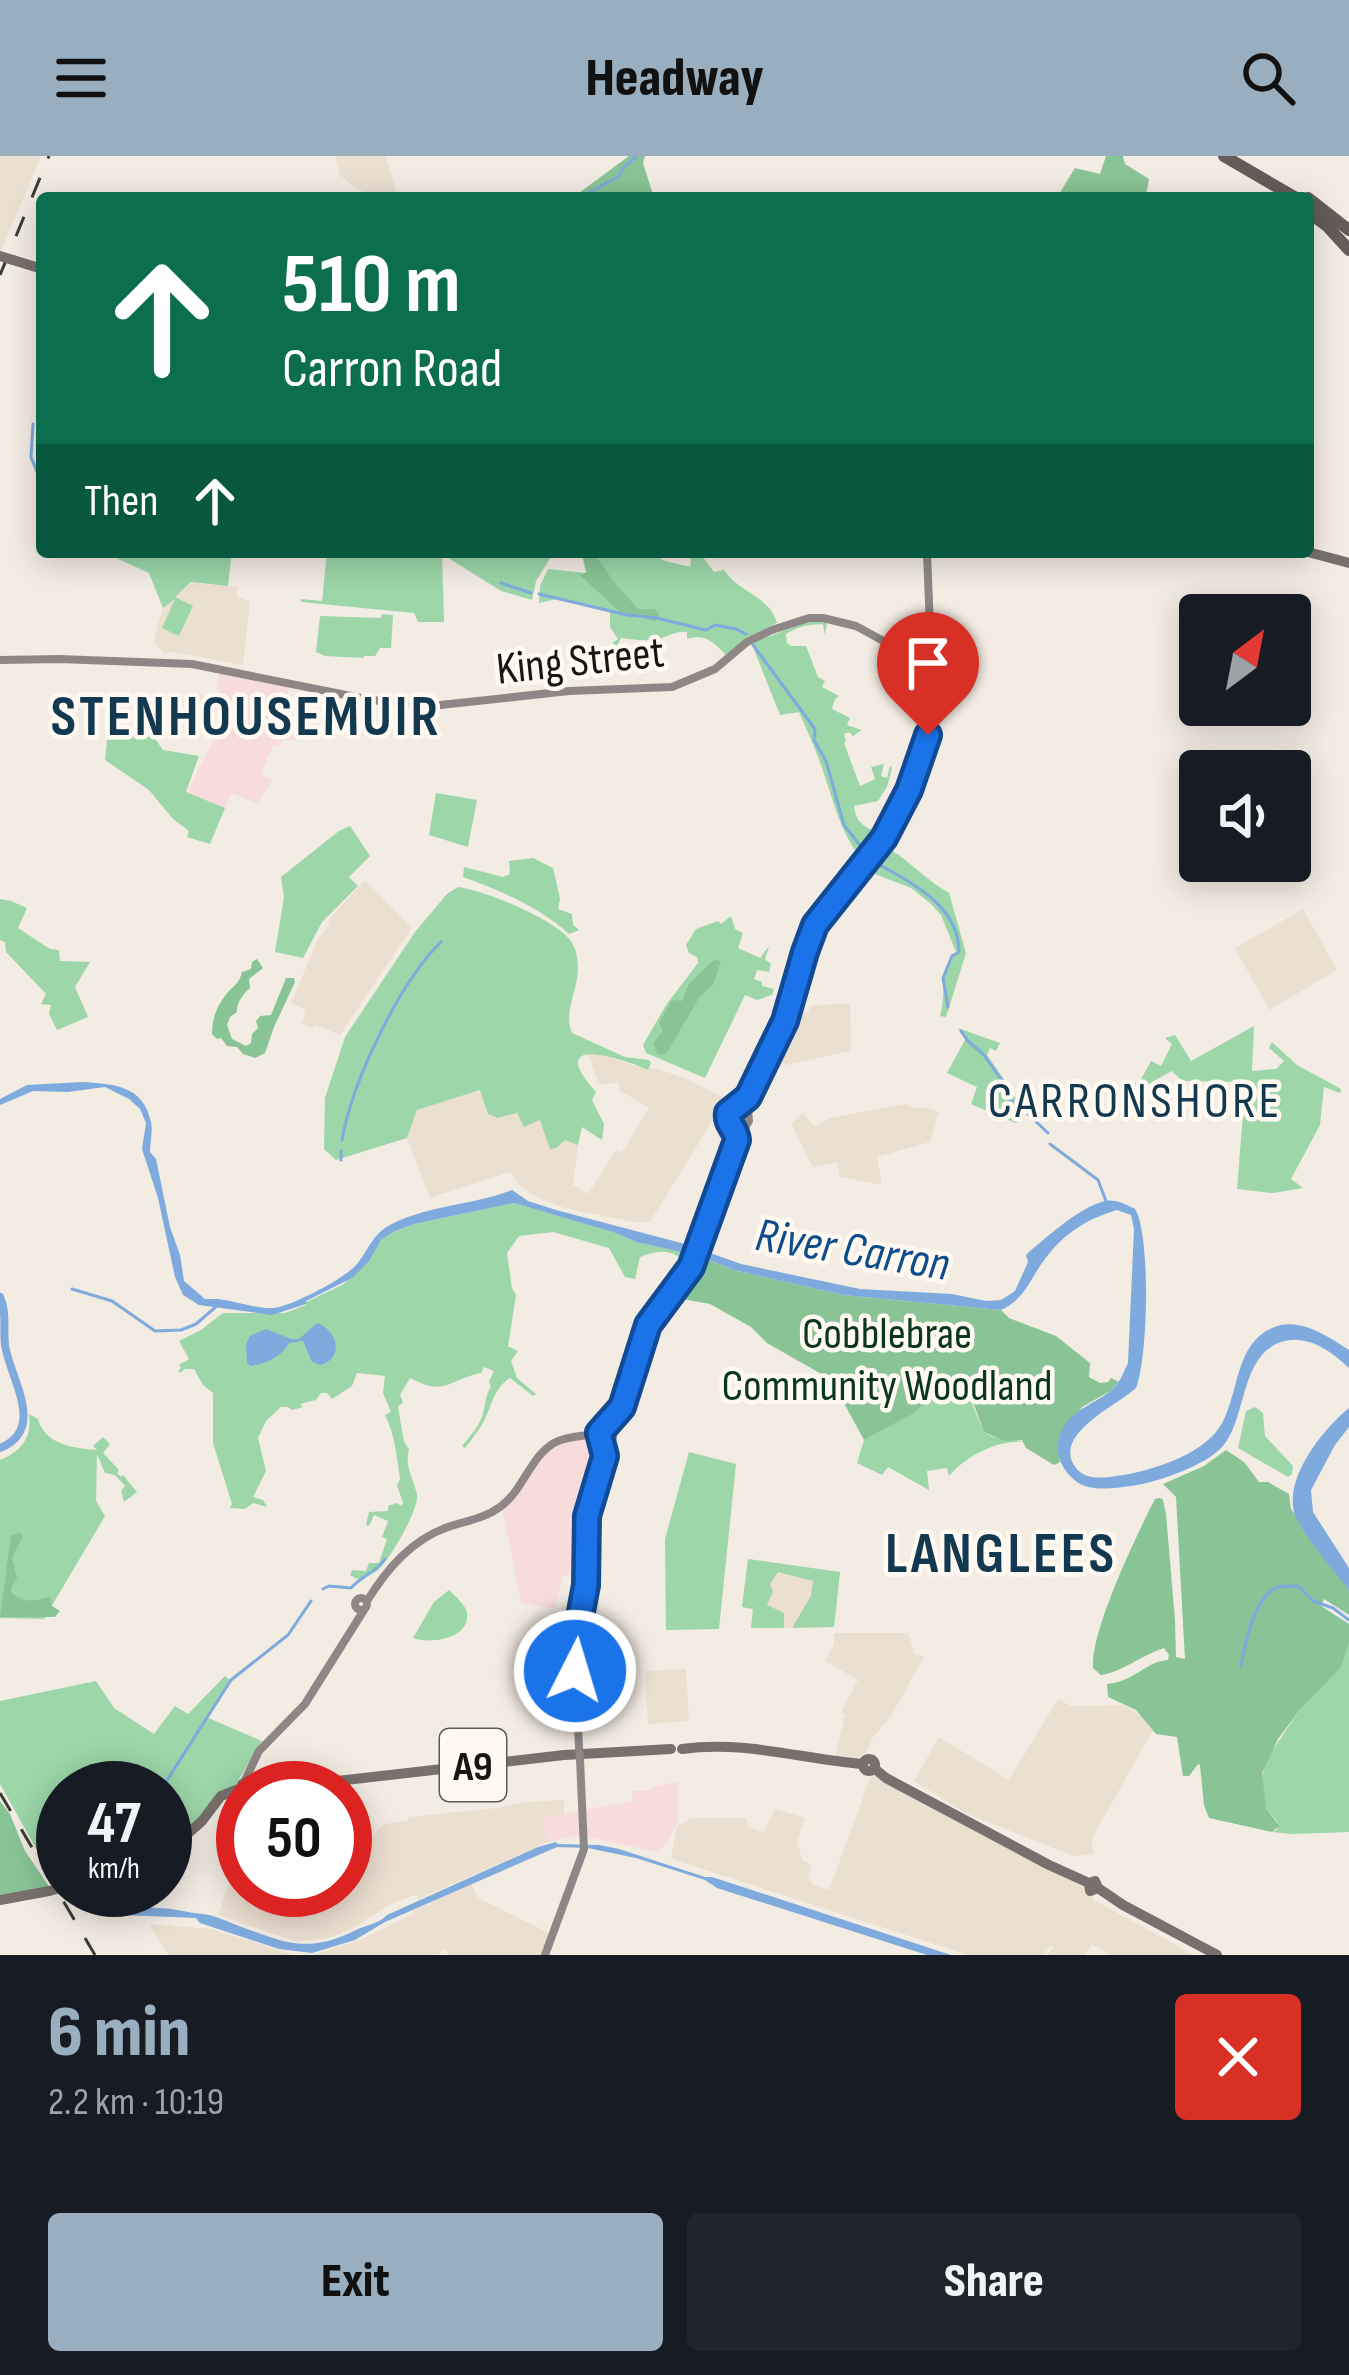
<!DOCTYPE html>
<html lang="en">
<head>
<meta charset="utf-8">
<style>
	:root { --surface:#171b24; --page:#20242c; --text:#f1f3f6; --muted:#9ea1a6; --accent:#99afbf }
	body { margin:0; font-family:"Sofia Sans Condensed",sans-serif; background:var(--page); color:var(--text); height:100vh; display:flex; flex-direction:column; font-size:45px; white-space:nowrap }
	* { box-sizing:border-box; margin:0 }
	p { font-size:39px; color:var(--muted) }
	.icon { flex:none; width:66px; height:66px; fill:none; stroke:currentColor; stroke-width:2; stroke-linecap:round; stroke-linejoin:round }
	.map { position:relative; height:1799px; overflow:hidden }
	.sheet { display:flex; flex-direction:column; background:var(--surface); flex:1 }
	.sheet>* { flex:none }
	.guide { position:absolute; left:36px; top:36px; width:1278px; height:366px; border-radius:12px; box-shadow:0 6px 30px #0003; background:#0b6e4f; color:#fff; overflow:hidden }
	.needle { width:78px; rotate:32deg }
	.tools { position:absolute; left:1179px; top:438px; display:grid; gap:24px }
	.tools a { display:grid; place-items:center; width:132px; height:132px; border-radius:12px; background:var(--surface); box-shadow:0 6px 30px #0003; font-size:60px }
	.speed { position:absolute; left:36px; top:1605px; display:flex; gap:24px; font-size:60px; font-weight:700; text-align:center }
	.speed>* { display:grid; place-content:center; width:156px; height:156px; border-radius:50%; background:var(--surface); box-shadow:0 6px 30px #0003; line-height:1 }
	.speed small { font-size:30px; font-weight:400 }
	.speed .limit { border:18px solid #d22; background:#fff; color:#111 }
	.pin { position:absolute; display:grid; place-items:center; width:102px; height:102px; color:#fff; margin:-123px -51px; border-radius:50% 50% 50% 0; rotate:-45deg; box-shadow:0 0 12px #0007 }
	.pin .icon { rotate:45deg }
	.me { position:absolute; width:132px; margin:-66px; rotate:5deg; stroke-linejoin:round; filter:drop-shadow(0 0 9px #0008) }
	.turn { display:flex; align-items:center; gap:42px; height:252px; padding:0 48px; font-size:54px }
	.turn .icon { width:156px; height:156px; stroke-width:2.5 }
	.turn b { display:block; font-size:84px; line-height:102px }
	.then { display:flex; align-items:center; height:114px; padding:0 48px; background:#0003; gap:24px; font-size:45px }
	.round { display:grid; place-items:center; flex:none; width:126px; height:126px; border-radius:12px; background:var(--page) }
	.head { display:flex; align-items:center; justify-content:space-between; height:204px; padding:0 48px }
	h1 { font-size:72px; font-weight:800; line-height:90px; color:var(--accent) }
	.primary-button { display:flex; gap:24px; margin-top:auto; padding:24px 48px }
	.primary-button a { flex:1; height:138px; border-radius:12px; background:var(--accent); color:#111; font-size:48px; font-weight:800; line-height:138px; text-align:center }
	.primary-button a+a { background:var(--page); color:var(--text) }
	header { display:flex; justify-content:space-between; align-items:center; height:156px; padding:0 48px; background:var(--accent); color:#111; font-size:54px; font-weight:800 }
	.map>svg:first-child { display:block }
</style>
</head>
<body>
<header><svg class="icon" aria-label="menu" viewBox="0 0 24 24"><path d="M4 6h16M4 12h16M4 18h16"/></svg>Headway<svg class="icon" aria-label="search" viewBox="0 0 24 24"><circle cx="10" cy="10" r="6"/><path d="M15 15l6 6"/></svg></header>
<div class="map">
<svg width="1349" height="1799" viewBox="0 0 1349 1799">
	<rect width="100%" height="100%" fill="#f3ece3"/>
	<path fill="#f7dcdb" d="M219,517L289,531L284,566L300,573L296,584H282L280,591L273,589L261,618L272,624L258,648L232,637L225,652L187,636L213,584L227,573L232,564L197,542L192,549L188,546L191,537L219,542L221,533L217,532Z
		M594,1280L602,1285L605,1295L587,1360L586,1411L577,1412L571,1418L563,1420L555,1452L521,1447L502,1350L540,1300L556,1286Z
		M678,1626L677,1666L668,1686L657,1696L580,1679L548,1686L545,1680L541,1662L632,1645V1635L651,1634L655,1630Z"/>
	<path fill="#ebdfd0" d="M0,0H41L1,95H0Z
		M335,0H386L396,36L391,40L379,41L357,33L340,19Z
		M191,427L237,431V440L250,446L243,509L173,496L164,498L154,485L162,453Z
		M365,724L412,772L340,879L316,869L313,872L302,868L306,854L291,847L318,783L329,769V763Z
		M1303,753L1337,814L1269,854L1235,792Z
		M850,847L851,895L786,909L779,906L777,898L797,862L809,855L810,850Z
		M586,892L635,910L658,913L690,924L726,943L650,1066L638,1067L565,1052L540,1043L521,1031L510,1016L430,1042L407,982L417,954L480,934L498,962L517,957L540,963L565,984L578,989L573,1029L588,1038L616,994L622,997L649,952L619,934L618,927L601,928L597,924Z
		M905,948L916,952H928L939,956L930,986L877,1001L882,1029L840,1021L837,1006L813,1011L791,968L803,956L815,971L830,962Z
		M748,1403L840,1416L834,1471L751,1472L753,1453L742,1451Z
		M834,1477H908L914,1498L924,1501L891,1560L873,1581L867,1595L856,1603L835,1601L845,1559L841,1556L858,1524L825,1505L834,1488Z
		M686,1513L689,1565L648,1568L645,1515Z
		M1058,1543L1071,1550L1124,1549L1144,1562L1153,1574L1091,1684L1094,1698L1073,1700L965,1657L914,1625L939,1581L1009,1624Z
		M874,1612L1098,1732L1092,1743L1194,1799H1110L1092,1788L1085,1799H1048L1053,1791L1051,1789L1043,1799H968L675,1704L671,1701L677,1671L691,1662H747L748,1671L763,1676L775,1653L805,1662L797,1687L803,1705L811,1709L808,1722L814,1729L829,1734Z
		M564,1644V1659L541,1663L548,1686L418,1743L417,1738L389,1749L354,1772L329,1782L297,1786L218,1759L238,1703L243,1705V1734H345V1705L385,1668L408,1664V1661L497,1652L527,1646Z
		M471,1728L478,1742L553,1779L545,1799H448L444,1792L438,1799H313L362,1783L413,1758V1755Z
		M149,1768L211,1773L294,1799H168Z"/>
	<path fill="#9cd6a9" d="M103,396H232L228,430L191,426L175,441L193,450L179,480L162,472L175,443L163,452L149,417Z
		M327,396H554L536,425L532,444L501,435L442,398L444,466H418L414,457L301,446V443L322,445Z
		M581,396H648L665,405L690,411L691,403L685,401H703L714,416L724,414C739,437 770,440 777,467L745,483L726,499C714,487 706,477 687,483V476C675,475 670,480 659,483C645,486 634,483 621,482L617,490L612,487L618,483L610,471V454L556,443L539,447L540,430L548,413L586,417Z
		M382,458L393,459L391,492H380L375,500H364L363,502L325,500L316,496L320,460L381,462Z
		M813,464L827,466L825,480L823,468C806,469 800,470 786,478L787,487L791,490H806L818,521L825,525L822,531L839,540L835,543L832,553L850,562L847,569L862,574L853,580L849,576L844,578L846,585L844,587L860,630L875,623L871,611L884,608L881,620L887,622L890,610L892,612L887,631L878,645L854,650C855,661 860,669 870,673L888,667L871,695H866L861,702C841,677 835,650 825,621C818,598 808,577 799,556L780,559L753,491L754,486Z
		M131,571L156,584L163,594L199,600L186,636L225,652L210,688L187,681L189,675L173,663L149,634L105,604L107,584L126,581Z
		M436,637L477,644L468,691L429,679Z
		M350,670L370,700L349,721L358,730L322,766L303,802L275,796L284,741L281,721L339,675Z
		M884,690C909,703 924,723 949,737L966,797L946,861L940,860C947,837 938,816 956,796L941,759L930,747L911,732L875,718L878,710L874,706Z
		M533,702L553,712L560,743L558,753L572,758L573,769L579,774L569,778C541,752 499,734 463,721L464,711L503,721L510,718L509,705Z
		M458,731C484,734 554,763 570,784C576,792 578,802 578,812C578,835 563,855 572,877L625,901L649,904L651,907L648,914C621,902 543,877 596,936L592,944L604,968L602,984L582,971L578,989L565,984L556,992L550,993L540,964L524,971L517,957L498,962L488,958L480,934L417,954L407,982L336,1004L324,993L325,942L345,881L415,776L447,738Z
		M0,743L11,745L27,752L18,772L50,793L59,794L60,805L90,806L75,831L88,861L57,874L49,858L51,849L41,848L46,838L6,796L5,786L0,784Z
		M731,760L735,773L743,777L738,792L760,802L769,790L765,804L771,807L769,816L757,814L754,823L762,826V830L774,833L772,839L757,844L745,839L705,922L646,897L643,889L666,849L698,807L697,801L689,797L686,789L696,773L718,765L721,768Z
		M1254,870L1252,915L1276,913L1284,905L1269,892L1272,886L1297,909L1341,933L1340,937L1324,931L1320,969L1291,1023L1303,1032L1273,1037L1237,1033L1245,934L1239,926L1182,925L1172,915L1132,937L1130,928L1140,925L1151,905L1161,910L1172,888L1165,882L1175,879L1191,905Z
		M958,872L1000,887L996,895L990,892L987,899L1004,923L1009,938L1027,946L1020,965L1015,967L971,948L977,931L947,917L965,884Z
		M514,1047L617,1077L636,1086L696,1099L691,1111C673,1094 665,1092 640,1101L635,1123L625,1121L609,1092L553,1076L519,1080L507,1097L512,1132L516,1139L508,1190L518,1195L511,1205L517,1222L536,1238L533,1240L510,1222C494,1232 492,1249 484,1265C479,1274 472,1283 465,1292L462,1290C470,1280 480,1270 483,1257C487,1245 484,1242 491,1231L489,1225L494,1215L484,1211L481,1217C447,1224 446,1241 410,1222L400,1239L403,1246L398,1251L404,1286L409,1293C404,1311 414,1323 417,1339C419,1354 389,1405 377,1415C374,1417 362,1422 359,1424L350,1419L352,1414L366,1415L369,1407H379L387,1383L382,1381L388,1365L374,1359L369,1370L366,1369L369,1356L388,1355V1350L397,1347L401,1350L403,1347L397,1329L400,1323C397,1303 395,1278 385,1259L391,1256L383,1237L385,1220L357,1217L352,1230L332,1243L327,1237H321L316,1244L300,1248L303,1251L292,1254L288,1251H281L266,1265L258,1282L266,1315L253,1341L263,1344L267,1351L253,1347L245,1353L230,1352L232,1348L213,1287V1237L203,1229L194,1213H185L180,1217L178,1215L181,1212L179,1209L189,1203L179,1185L201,1174L223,1157H285L306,1149V1146L344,1128L386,1079L414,1068Z
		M967,1226L973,1250L984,1276C997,1285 1011,1281 1023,1286C997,1284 966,1300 949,1320L947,1312L927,1315L929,1334L888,1311L882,1319L857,1307L864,1284L913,1258L928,1245Z
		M1255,1251L1263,1257L1265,1280L1293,1310L1292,1318L1288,1321L1238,1292L1246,1255Z
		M29,1258L38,1263C45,1289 74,1292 97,1294L93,1290L103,1281L110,1288L103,1297L119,1314L117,1317L121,1321L123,1319L137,1336L124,1346L121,1335L125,1330L115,1319L105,1317L97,1298L96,1345L105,1360L44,1463L0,1462V1304C22,1295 32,1281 29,1258Z
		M689,1296L736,1308L719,1473L666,1474L665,1383Z
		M748,1403L840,1416L834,1471L792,1472L811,1440L813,1425L778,1416L770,1428L773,1436L767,1449L784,1457V1472H751L753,1453L742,1451Z
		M449,1434C455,1440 466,1449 467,1457C470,1484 429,1488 413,1482L434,1446Z
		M1349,1487V1676L1292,1678L1272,1676L1277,1674V1666L1266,1652L1261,1626L1266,1604L1299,1555L1340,1511Z
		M225,1520L230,1524L206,1561L262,1585L236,1628L219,1637L195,1666L165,1694V1632H63V1729L57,1730L0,1628V1545L96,1525L114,1552L154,1578L175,1550L188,1558Z"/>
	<path fill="#89c496" d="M629,0H645L643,7L654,42H572Z
		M1106,0H1123L1125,8L1149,23L1147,35L1138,42H1077L1059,38L1075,12L1100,18Z
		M582,396H593L614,426L638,453H655L659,458L655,465L620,456L585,424L580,419L587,416Z
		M257,803L263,812L249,823L250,832C244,837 236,847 237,856L230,861L227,869L232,883L246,890L251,887L252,878L258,872L256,865L260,860L271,859L286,822H294L295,826L274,871L265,897L255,902L243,898L237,891L227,890L221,882L217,883L212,878C212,864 216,851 225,840C232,830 239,829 242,816L251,813L252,806Z
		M714,804L721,805L713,829L700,840L666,898L658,899L653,888L663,874L659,867L672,844L682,845L689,828Z
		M696,1099L734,1114L843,1139L1001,1154L1009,1162L1056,1180L1090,1207L1089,1221L1100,1227L1108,1226L1111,1222L1119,1226L1112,1234L1082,1251L1058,1294L1060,1306L1054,1309L1026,1292L1022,1284L1005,1285L984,1276L966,1227L928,1245L913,1258L864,1284L833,1227L823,1219L767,1187L751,1171L710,1148L671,1141Z
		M1226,1294L1244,1306L1259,1326H1268L1289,1338L1291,1353L1349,1434V1459L1324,1443L1321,1450L1349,1468V1487L1341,1511L1299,1555L1278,1583L1262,1617L1266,1652L1279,1670L1272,1676L1209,1662L1204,1649L1200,1609L1198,1608L1189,1620H1183L1177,1581L1156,1578L1136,1554L1108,1541L1107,1528C1136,1525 1146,1505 1168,1504L1169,1499L1164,1492C1142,1499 1120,1517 1101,1519L1093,1512C1090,1476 1137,1378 1155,1343L1160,1342L1163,1344L1166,1358L1175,1464L1176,1501L1185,1503L1176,1341L1163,1328L1204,1310Z
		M19,1376L23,1380L12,1402L17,1422L11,1431V1436C23,1448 35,1445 50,1441L52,1450L60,1455L55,1461H0L11,1380Z
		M0,1645L10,1658L25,1695L50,1732L0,1740Z"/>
	<path fill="#7eaadd" d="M82,926C114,928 143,929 151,966C153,976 150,986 150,996L156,1003L170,1071L180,1099L184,1125L205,1143H218C236,1145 256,1153 274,1152C292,1150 346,1122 357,1108C370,1092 373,1076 394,1067C431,1049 474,1049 512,1034L528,1045L556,1054L685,1088L741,1108L860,1133L952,1138L986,1145L1001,1144L1015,1135L1028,1106L1026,1099L1029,1096C1048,1080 1082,1049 1106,1045C1116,1043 1127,1049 1135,1053C1151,1078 1148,1204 1136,1232C1118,1249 1050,1279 1076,1312C1085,1323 1097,1322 1110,1321C1144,1317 1204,1301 1222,1267C1239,1237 1235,1188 1272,1172C1299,1160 1327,1180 1349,1194V1212C1330,1194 1304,1175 1276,1188C1240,1205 1246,1265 1222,1291C1205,1310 1155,1327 1131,1330C1114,1332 1092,1336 1077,1326C1065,1317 1056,1303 1058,1287C1063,1254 1095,1250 1115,1231C1121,1224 1124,1215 1128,1207L1134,1073L1131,1059L1117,1054C1087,1063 1064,1077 1045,1103C1029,1124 1026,1142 1001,1154L843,1139L734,1114L699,1100L636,1086L616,1077L514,1047L414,1068L393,1076L381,1084L369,1105L352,1122L306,1145V1148L272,1159L199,1149L183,1139L175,1121L158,1042L142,993L146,967L140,953L129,943L105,931L68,936L33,935L0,949V943L27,929Z
		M317,1167C337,1174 345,1201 321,1209L312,1206L303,1185L289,1187C283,1200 265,1208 251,1210L247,1207L246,1188L250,1180L266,1173L291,1183H299Z
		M1349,1252V1271L1335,1289L1311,1334L1313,1356L1349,1412V1434C1336,1417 1299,1375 1294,1356C1285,1321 1323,1273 1349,1252Z
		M556,1686L557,1688L599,1689L619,1693L705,1721H712L951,1799H927L717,1732L705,1724L636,1702L588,1692L557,1691L385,1766L355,1784L312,1797L279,1793L200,1767L196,1762L122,1759V1756C133,1755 145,1751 158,1752C174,1752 189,1757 203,1758C215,1759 228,1766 239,1770C286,1787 308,1798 356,1774C368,1768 379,1768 387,1759L538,1691Z"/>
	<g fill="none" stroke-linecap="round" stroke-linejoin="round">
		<path stroke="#7eaadd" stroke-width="3" d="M579,42L618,21L623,12L637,0
			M33,268L31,301L42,328
			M501,427L531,437
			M539,438L627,459L657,462L706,474L715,469L736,473L746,478
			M753,489L815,573L814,584L826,605L844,669L866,697
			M878,708C912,727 959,750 959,796L952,800L943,822L948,851
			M961,875L968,885L984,899L1007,932L1005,940L1024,955
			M1028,958L1048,977
			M342,984C352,926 399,827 441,786
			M1050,988L1098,1024L1106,1045
			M341,995V1004
			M72,1133L112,1145L155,1175L181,1174L196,1168L218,1149
			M323,1433L329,1430L351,1432C362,1420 375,1417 385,1403
			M1241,1510C1245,1488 1254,1440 1278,1431C1282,1430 1293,1430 1298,1430L1313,1445L1333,1452L1349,1464
			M162,1632L231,1524L288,1479L311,1445
			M58,1662L63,1664"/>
		<path stroke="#7eaadd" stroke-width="8" d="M0,1141C7,1156 3,1172 5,1189C10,1223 47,1273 0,1292"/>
		<path stroke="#8e8785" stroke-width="8" d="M927,396L931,497
			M0,504L59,503L192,508L371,544L431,550L569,535L672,531L715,513L747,486L772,474L809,462H823L856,470L933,512
			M739,950L748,941L788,858L804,796L815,769L836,740L873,698L909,635L949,514L950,500L945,494
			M742,950L731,952L727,962L734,972L744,971
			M599 1280a7 7 0 1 1 14 0a7 7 0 1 1-14 0Z
			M611,1275L622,1251L648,1169L682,1126L694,1105L737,984L749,965L747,942
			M355 1448a6 6 0 1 1 12 0a6 6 0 1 1-12 0Z
			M367,1445C387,1413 411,1384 448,1371C466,1365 485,1362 500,1351C523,1335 530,1301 554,1287C569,1279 585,1281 599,1277
			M579,1591L574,1493L586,1429L587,1360L604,1309L606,1287
			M245,1624L259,1595L305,1548L364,1454
			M545,1799L584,1693L580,1603"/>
		<path stroke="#78706c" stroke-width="10" d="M13,104L39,112
			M1308,396L1349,407
			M682,1593C744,1584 801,1603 862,1608
			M863 1609a6 6 0 1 1 12 0a6 6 0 1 1-12 0Z
			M874,1612L886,1622L1049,1709L1089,1727L1090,1735L1098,1732L1095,1725L1089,1727
			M276,1632L564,1599L671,1593
			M241,1634L242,1628L249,1624L254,1626L257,1632
			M165,1698L202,1665L221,1640L241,1632
			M1098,1732L1123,1749L1217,1799
			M0,1744L49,1735"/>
		<path stroke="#655b58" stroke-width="12" d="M1224,0L1296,42
			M1308,42L1349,74
			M1308,56L1327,70L1349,94"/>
		<path stroke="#3e3b37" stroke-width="3" stroke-dasharray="21 21" stroke-linecap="butt" d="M0,119L49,0
			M0,1637L95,1799"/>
		<path stroke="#8e8785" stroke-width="8" d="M579,1591L580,1603"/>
		<path stroke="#78706c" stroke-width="10" d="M0,100L13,104
			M49,1735L61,1732"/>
	</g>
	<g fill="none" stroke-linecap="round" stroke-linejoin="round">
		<defs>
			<path id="route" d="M575,1515L574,1493L586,1429L587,1360L605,1300L599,1277L622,1251L648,1169L691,1111L737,984C736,972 726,968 728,957L748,941L785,865L805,796L815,769L884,682L909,634L928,579"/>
		</defs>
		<use href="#route" stroke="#114b97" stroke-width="30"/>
		<use href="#route" stroke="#1a73e8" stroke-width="21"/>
	</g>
	<g text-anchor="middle" stroke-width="9" stroke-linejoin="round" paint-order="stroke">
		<rect fill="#fff9f2" stroke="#5d5a56" stroke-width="3" x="440" y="1573" width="66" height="72" rx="9"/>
		<g font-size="42" font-weight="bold" fill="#181613">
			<text x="473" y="1624">A9</text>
		</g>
		<g font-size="45" fill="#181613" stroke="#fff9f2">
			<text transform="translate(580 503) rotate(-6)" y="16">King Street</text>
		</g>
		<g font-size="45" fill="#093719" stroke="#fff9f2">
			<text x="887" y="1192">Cobblebrae<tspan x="887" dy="52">Community Woodland</tspan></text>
		</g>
		<g font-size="48" font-style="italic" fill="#0e4d8b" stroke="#fff9f2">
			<text transform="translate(853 1092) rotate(9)" y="17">River Carron</text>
		</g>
		<g font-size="51" letter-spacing="3" fill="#133951" stroke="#fff9f2">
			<text x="1135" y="961">CARRONSHORE</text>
		</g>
		<g font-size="57" font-weight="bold" letter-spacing="3" fill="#133951" stroke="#fff9f2">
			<text x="246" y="579">STENHOUSEMUIR</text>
			<text x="1001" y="1416">LANGLEES</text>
		</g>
	</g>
</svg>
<div class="tools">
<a><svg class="needle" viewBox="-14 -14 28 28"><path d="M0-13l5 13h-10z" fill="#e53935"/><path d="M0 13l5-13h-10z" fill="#9ea1a6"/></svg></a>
<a><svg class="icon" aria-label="sound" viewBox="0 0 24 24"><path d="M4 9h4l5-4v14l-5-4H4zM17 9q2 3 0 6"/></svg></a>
</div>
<div class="speed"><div>47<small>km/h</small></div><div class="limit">50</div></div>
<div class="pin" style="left:928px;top:579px;background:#d93025"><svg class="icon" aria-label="arrive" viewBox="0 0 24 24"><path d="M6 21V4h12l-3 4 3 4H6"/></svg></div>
<svg class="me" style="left:575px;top:1515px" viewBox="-20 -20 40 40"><circle r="17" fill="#1a73e8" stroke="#fff" stroke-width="3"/><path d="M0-11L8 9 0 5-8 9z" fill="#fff"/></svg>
<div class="guide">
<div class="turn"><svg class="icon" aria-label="ahead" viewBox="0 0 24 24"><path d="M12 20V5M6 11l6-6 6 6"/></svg><div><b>510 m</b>Carron Road</div></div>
<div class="then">Then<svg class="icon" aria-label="ahead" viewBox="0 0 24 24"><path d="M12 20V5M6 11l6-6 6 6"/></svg></div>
</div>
</div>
<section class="sheet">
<div class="head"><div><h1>6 min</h1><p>2.2 km · 10:19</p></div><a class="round" style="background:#d93025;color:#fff"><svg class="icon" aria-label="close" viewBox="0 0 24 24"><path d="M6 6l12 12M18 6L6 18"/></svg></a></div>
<div class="primary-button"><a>Exit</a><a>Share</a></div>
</section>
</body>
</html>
